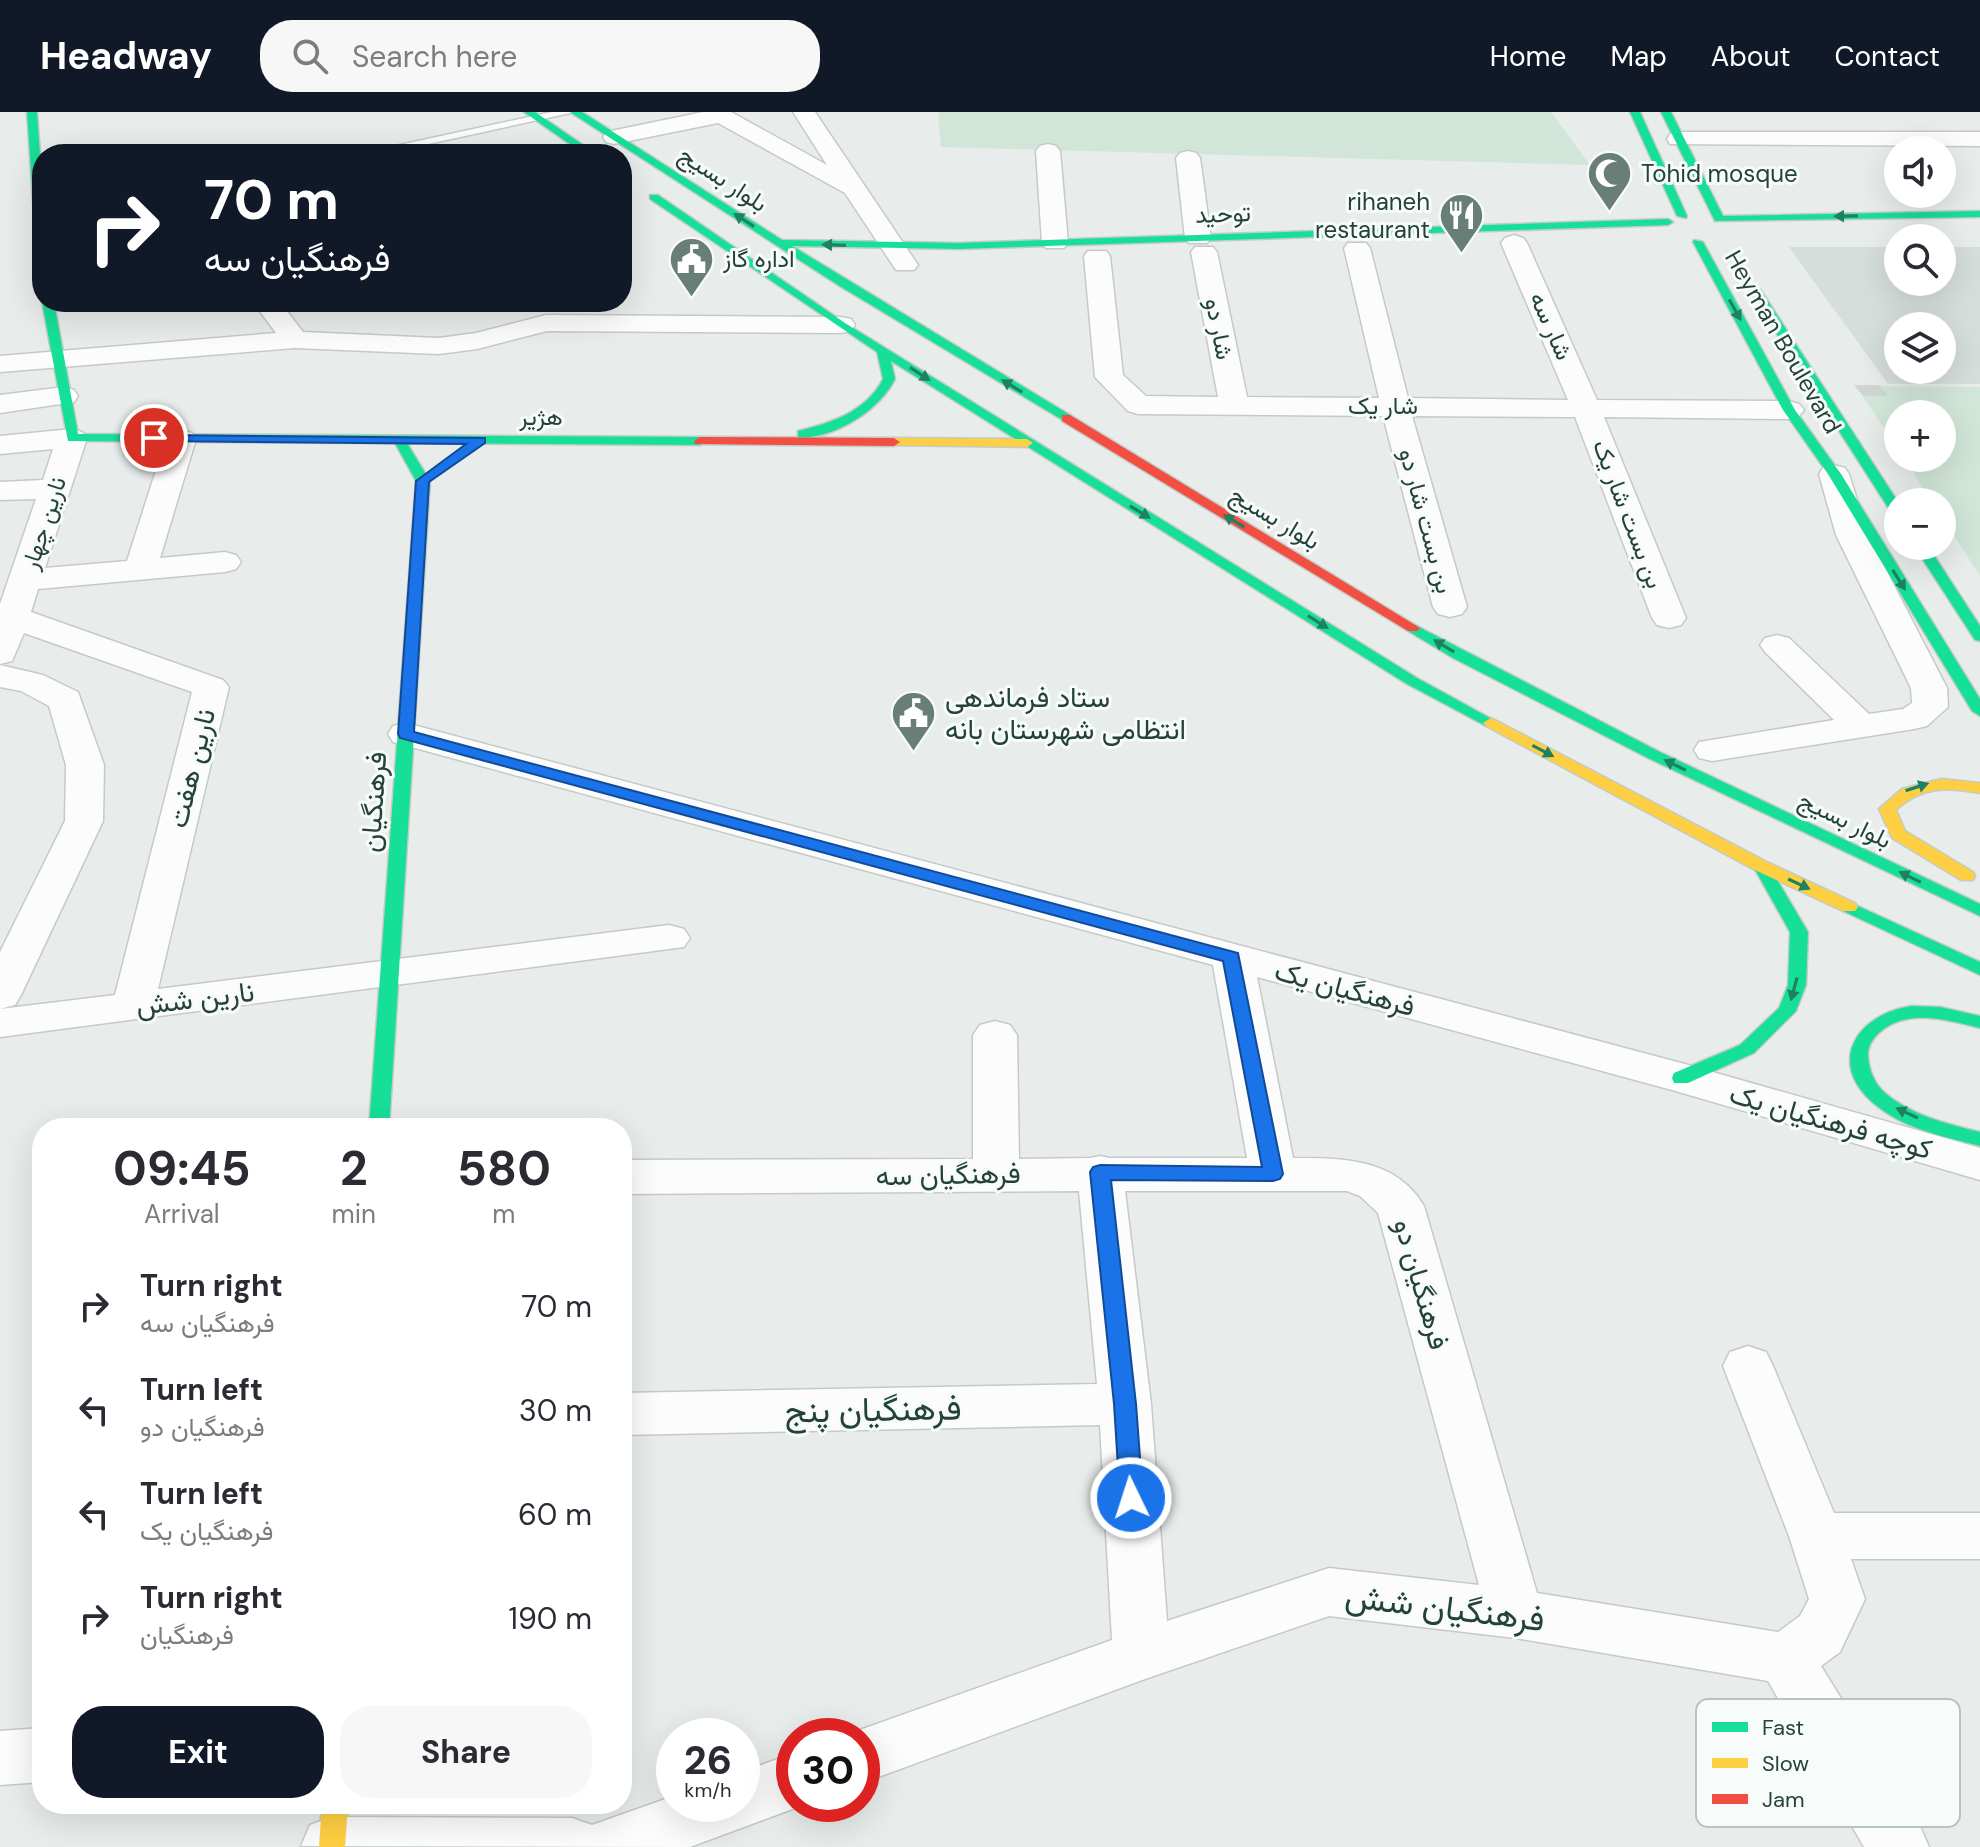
<!DOCTYPE html>
<html lang="en">
<head>
<meta charset="utf-8">
<style>
	:root { --surface:#fff; --page:#f7f7f7; --text:#2b2b33; --muted:#7c7c81; --accent:#111827 }
	body { margin:0; font-family:"DM Sans",Vazirmatn,sans-serif; background:var(--page); color:var(--text); height:100vh; display:flex; flex-direction:column; font-size:30px; white-space:nowrap }
	* { box-sizing:border-box; margin:0 }
	p { font-size:26px; color:var(--muted) }
	.icon { flex:none; width:44px; height:44px; fill:none; stroke:currentColor; stroke-width:2; stroke-linecap:round; stroke-linejoin:round }
	.map { position:relative; flex:1; overflow:hidden }
	.details { position:absolute; left:32px; top:1006px; width:600px; height:696px; display:flex; flex-direction:column; background:var(--surface); border-radius:32px; box-shadow:0 8px 32px #0002 }
	.details>* { flex:none }
	.guide { position:absolute; left:32px; top:32px; width:600px; height:168px; border-radius:32px; box-shadow:0 8px 32px #0002; background:#111827; color:#fff; overflow:hidden }
	.buttons { position:absolute; left:1884px; top:24px; display:grid; gap:16px }
	.buttons a { display:grid; place-items:center; width:72px; height:72px; border-radius:50%; background:var(--surface); box-shadow:0 8px 32px #0002; font-size:40px }
	.speed { position:absolute; left:656px; top:1606px; display:flex; gap:16px; font-size:40px; font-weight:700; text-align:center }
	.speed>* { display:grid; place-content:center; width:104px; height:104px; border-radius:50%; background:var(--surface); box-shadow:0 8px 32px #0002; line-height:1 }
	.speed small { font-size:20px; font-weight:400 }
	.speed .limit { border:12px solid #d22; background:#fff; color:#111 }
	.pin { position:absolute; display:grid; place-items:center; width:68px; height:68px; color:#fff; margin:-34px; border:4px solid #fff; border-radius:50%; box-shadow:0 2px 8px #0007 }
	.me { position:absolute; width:88px; margin:-44px; rotate:356deg; stroke-linejoin:round; filter:drop-shadow(0 0 6px #0008) }
	.turn { display:flex; align-items:center; gap:28px; height:168px; padding:0 40px; font-size:36px }
	.turn .icon { width:104px; height:104px; stroke-width:2.5 }
	.turn b { display:block; font-size:56px; line-height:68px }
	.eta { display:flex; justify-content:space-evenly; align-items:center; height:136px; text-align:center }
	.eta b { font-size:48px; font-weight:700; line-height:56px }
	.cta { display:flex; gap:16px; margin-top:auto; padding:16px 40px }
	.cta a { flex:1; height:92px; border-radius:32px; background:var(--accent); color:#fff; font-size:32px; font-weight:700; line-height:92px; text-align:center }
	.cta a+a { background:var(--page); color:var(--text) }
	ul { padding:0; list-style:none }
	li { display:flex; align-items:center; gap:24px; height:104px; padding:0 40px }
	li div { flex:1 }
	li b { display:block; font-size:30px }
	li em { font-style:normal }
	header { display:flex; align-items:center; gap:48px; box-sizing:border-box; height:112px; padding:0 40px; background:var(--accent); color:#fff }
	header strong { font-size:38px }
	nav { display:flex; gap:44px; margin-inline-start:auto; font-size:28px }
	.search { width:560px; height:72px; background:var(--page); display:flex; align-items:center; gap:20px; box-sizing:border-box; padding:0 28px; border-radius:32px; color:var(--muted); font-size:30px }
	.map>svg:first-child { display:block }
</style>
</head>
<body>
<header>
<strong>Headway</strong>
<div class="search"><svg class="icon" aria-label="search" viewBox="0 0 24 24"><circle cx="10" cy="10" r="6"/><path d="M15 15l6 6"/></svg>Search here</div>
<nav><a>Home</a><a>Map</a><a>About</a><a>Contact</a></nav>
</header>
<div class="map">
<svg width="1980" height="1735" viewBox="0 0 1980 1735">
	<rect width="100%" height="100%" fill="#e8edeb"/>
	<path fill="#d6dedb" fill-rule="evenodd" d="M1789,135H1898V170H1942V135H1980V272H1888ZM1942,214V258H1898V214Z"/>
	<path fill="#d1e6d8" d="M938,0H1551L1590,53L941,35Z
		M1856,274L1980,275V464L1942,405V390H1932L1904,346H1942V302H1898V337Z"/>
	<path fill="#cfd4d2" stroke="#d1d6d4" stroke-width="2" d="M1856,274H1879L1886,283H1864Z"/>
	<g fill="none" stroke-linecap="round" stroke-linejoin="round">
		<defs>
			<path id="lane" d="M552,0H575L382,42H358Z"/>
			<path id="street" d="M703,0H731L827,53L793,0H815L918,153L914,158H896L845,81L718,11L614,32L606,30L603,25L606,20Z
				M1678,20H1980V34L1670,32L1667,27L1670,22Z
				M1048,32L1056,34L1060,39L1068,131L1064,136H1046L1042,131L1036,39L1040,34Z
				M1188,39L1196,41L1200,46L1211,126L1207,131H1189L1185,126L1176,46L1180,41Z
				M1514,123L1523,126L1527,131L1597,288L1789,289L1799,292L1804,298L1799,304L1789,307L1604,305L1686,506L1681,513L1669,516L1657,513L1652,506L1575,305L1412,304L1467,495L1462,502L1450,505L1438,502L1433,495L1383,304L1138,302L1128,299L1095,265L1084,144L1088,139H1106L1110,144L1123,263L1146,284L1218,285L1191,140L1195,135H1213L1217,140L1247,285L1379,286L1344,136L1348,131H1366L1370,136L1408,286L1568,288L1501,131L1505,126Z
				M253,190H280L303,220L439,226L476,221L546,203L841,205L851,207L855,213L851,219L841,221L547,219L477,237L439,242L295,236L0,260V244L276,221Z
				M64,275L74,278L78,284L74,290L0,301V283Z
				M72,317L82,320L87,326L45,456L127,449L166,327L170,321L181,318L192,321L196,327L160,446L225,440L236,443L241,450L236,457L225,460L38,477L31,500L223,568L229,575L158,877L669,813L684,817L690,826L684,835L0,925V897L115,883L192,580L24,521L12,549L0,552V492L36,387L0,388V370L43,368L53,337L0,342V324Z
				M1834,353L1845,356L1849,362L1868,423L1947,576L1948,595L1927,614L1914,617L1712,649L1699,646L1694,638L1699,630L1834,608L1765,540L1760,533L1765,526L1777,523L1789,526L1869,602L1903,597L1912,591L1911,576L1836,423L1819,362L1823,356Z
				M0,553L43,563L78,580L104,653L103,709L21,883L15,893L0,897V840L65,709L66,653L49,594L21,579L0,575Z
				M406,611L1681,951L1980,1036V1068L1672,978L1257,865L1293,1046C1342,1046 1396,1046 1424,1094L1537,1481L1778,1520L1800,1504L1809,1487L1789,1424L1723,1254L1730,1240L1748,1234L1766,1240L1773,1254L1834,1401H1980V1447H1851L1865,1487L1840,1540L1821,1554L1920,1714L1929,1735H1864L1768,1569L1515,1526L1329,1504L1145,1567L862,1671V1624H843L1112,1528L1100,1313L622,1323V1281L1097,1272L1079,1079L622,1082V1048L973,1047V923L980,913L995,909L1010,913L1017,923L1019,1047L1090,1046L1100,1044L1109,1046H1247L1213,853L393,630L388,622L393,614ZM1125,1079H1347L1360,1084L1378,1101L1479,1473L1329,1456L1167,1509L1151,1292Z
				M42,1616V1670L0,1673V1619Z
				M794,1641V1692H806L690,1735L301,1734L310,1713L332,1705L572,1706L592,1713L674,1684V1692H742V1660Z"/>
			<path id="fast" d="M27,0H37L42,71V149L37,146Z
				M524,0H535L596,42H584Z
				M570,0H582L782,128L959,131L1668,107L1673,110L1668,113L959,137L792,134L1070,303L1072,306L1066,310L838,173Z
				M1630,0H1640L1687,104L1686,106L1677,104Z
				M1661,0H1671L1723,104L1980,99V105L1715,109Z
				M650,83H658L845,211L1417,566L1499,611L1496,614H1486L1407,572L891,249L895,267C880,298 833,328 798,325V319C831,311 866,300 883,267L877,240L650,87Z
				M1694,128L1703,130L1795,298L1841,362L1980,587V604L1972,599L1828,362L1783,298L1693,130Z
				M1750,175L1760,177L1898,390V404L1891,400L1748,177Z
				M42,190H54L78,322L700,325L706,329L700,333L407,331L430,369L389,1016H369L416,369L395,331L68,329Z
				M1914,434H1928L1980,514V529L1975,528Z
				M1413,512L1660,640L1980,792V804L1648,646L1453,546L1408,519L1406,516Z
				M1761,749L1769,754L1808,820L1806,873L1796,899L1754,941L1688,971H1674L1672,966L1674,961L1740,933L1779,896L1788,873L1790,820L1753,754Z
				M1849,790L1980,850V863L1843,799L1840,795Z
				M1911,894L1940,895L1980,904V916C1947,908 1908,896 1880,920C1873,926 1869,932 1868,941C1868,955 1873,970 1884,980C1910,1003 1947,1012 1980,1020V1034C1946,1025 1909,1018 1881,997C1825,957 1851,904 1911,894Z"/>
			<path id="slow" d="M894,326L1027,327L1033,331L1027,335L889,333L888,330Z
				M1491,606L1767,750L1855,791L1858,795L1855,799H1843L1755,758L1486,614L1483,611Z
				M1941,667L1980,671V681C1947,675 1921,674 1896,698L1905,719L1973,760L1975,764L1973,768H1961L1892,726L1879,697L1902,677Z
				M322,1692H348L345,1735H319Z"/>
			<path id="jam" d="M1062,303H1070L1420,516L1418,519H1408L1062,309Z
				M700,325L894,326L900,330L894,334L695,332L694,329Z"/>
		</defs>
		<use href="#lane" stroke="#c5cac8" stroke-width="3"/>
		<use href="#street" stroke="#c5cac8" stroke-width="3"/>
		<use href="#fast" stroke="#c3cbc8" stroke-width="3"/>
		<use href="#slow" stroke="#c3cbc8" stroke-width="3"/>
		<use href="#jam" stroke="#c3cbc8" stroke-width="3"/>
		<use href="#lane" fill="#fcfcfc" fill-rule="evenodd"/>
		<use href="#street" fill="#fcfcfc" fill-rule="evenodd"/>
		<use href="#fast" fill="#16e098" fill-rule="evenodd"/>
		<use href="#slow" fill="#ffcf43" fill-rule="evenodd"/>
		<use href="#jam" fill="#f24e42" fill-rule="evenodd"/>
	</g>
	<defs><path id="oneway-solid" d="M-6-.8H1V-3.2L6.5 0L1 3.2V.8H-6Z" transform="scale(2)"/></defs>
	<g fill="#1e8160">
		<use href="#oneway-solid" transform="translate(1846 104) rotate(179)"/>
		<use href="#oneway-solid" transform="translate(744 108) rotate(-147)"/>
		<use href="#oneway-solid" transform="translate(834 133) rotate(-178)"/>
		<use href="#oneway-solid" transform="translate(1735 198) rotate(61)"/>
		<use href="#oneway-solid" transform="translate(920 262) rotate(33)"/>
		<use href="#oneway-solid" transform="translate(1012 274) rotate(-149)"/>
		<use href="#oneway-solid" transform="translate(1140 400) rotate(31)"/>
		<use href="#oneway-solid" transform="translate(1234 409) rotate(-149)"/>
		<use href="#oneway-solid" transform="translate(1899 468) rotate(58)"/>
		<use href="#oneway-solid" transform="translate(1318 510) rotate(32)"/>
		<use href="#oneway-solid" transform="translate(1444 534) rotate(-149)"/>
		<use href="#oneway-solid" transform="translate(1543 639) rotate(28)"/>
		<use href="#oneway-solid" transform="translate(1675 653) rotate(-154)"/>
		<use href="#oneway-solid" transform="translate(1917 675) rotate(-18)"/>
		<use href="#oneway-solid" transform="translate(1910 765) rotate(-154)"/>
		<use href="#oneway-solid" transform="translate(1799 772) rotate(25)"/>
		<use href="#oneway-solid" transform="translate(1794 877) rotate(105)"/>
		<use href="#oneway-solid" transform="translate(1907 1001) rotate(-155)"/>
	</g>
	<path fill="#1a73e8" stroke="#114b97" stroke-width="2" d="M154,323L485,326V331L429,370L414,620L1238,841L1283,1062L1280,1067L1273,1069L1111,1068L1136,1292L1143,1386L1139,1393L1131,1396L1123,1393L1120,1386L1114,1292L1090,1060L1093,1055L1100,1053L1262,1055L1223,849L400,626L398,622L416,369L466,332L149,329V324Z"/>
	<defs>
		<symbol id="mosque-pin" viewBox="-11 -11 22 30"><path d="M0 17L-7.5 6A9.5 9.5 0 1 1 7.5 6Z" fill="#697e78" stroke="#f7fbf9"/><path d="M3.5-4.9A6 6 0 1 0 3.5 4.9A5 5 0 1 1 3.5-4.9Z" fill="#fff"/></symbol>
		<symbol id="restaurant-pin" viewBox="-11 -11 22 30"><path d="M0 17L-7.5 6A9.5 9.5 0 1 1 7.5 6Z" fill="#697e78" stroke="#f7fbf9"/><path d="M-5-6h1v4h1v-4h1v4h1v-4h1v5L-1.5 .5V6h-2V.5L-5-1ZM5-6V6H3V1.5H1.5Q1.5-4 5-6Z" fill="#fff"/></symbol>
		<symbol id="civic-pin" viewBox="-11 -11 22 30"><path d="M0 17L-7.5 6A9.5 9.5 0 1 1 7.5 6Z" fill="#697e78" stroke="#f7fbf9"/><path d="M-.6-6.5H3V-4.5H.6V-3L4-1V1h2V6H-6V1h2V-1L-.6-3ZM-1.2 2.5V6h2.4V2.5Z" fill="#fff"/></symbol>
	</defs>
	<g fill-rule="evenodd">
		<use href="#mosque-pin" x="1584" y="36" width="51" height="69"/>
		<use href="#restaurant-pin" x="1436" y="78" width="51" height="69"/>
		<use href="#civic-pin" x="666" y="122" width="51" height="69"/>
		<use href="#civic-pin" x="888" y="576" width="51" height="69"/>
	</g>
	<g text-anchor="middle" stroke-width="6" stroke-linejoin="round" paint-order="stroke">
		<g font-size="24" fill="#24423a" stroke="#f7fbf9" text-anchor="start">
			<text x="1641" y="70">Tohid mosque</text>
			<text x="1430" y="98" text-anchor="end">rihaneh<tspan x="1430" dy="28">restaurant</tspan></text>
			<text x="723" y="155">اداره گاز</text>
		</g>
		<g font-size="24" fill="#24423a" stroke="#f7fbf9">
			<text transform="translate(723 67) rotate(33)" y="8">بلوار بسیج</text>
			<text transform="translate(1223 102) rotate(-2)" y="8">توحید</text>
			<text transform="translate(1551 214) rotate(66)" y="8">شار سه</text>
			<text transform="translate(1219 217) rotate(79)" y="8">شار دو</text>
			<text transform="translate(1783 230) rotate(60)" y="8">Heyman Boulevard</text>
			<text x="1383" y="302">شار یک</text>
			<text x="541" y="313">هژیر</text>
			<text transform="translate(1628 402) rotate(69)" y="8">بن بست شار یک</text>
			<text transform="translate(1275 406) rotate(31)" y="8">بلوار بسیج</text>
			<text transform="translate(1426 409) rotate(75)" y="8">بن بست شار دو</text>
			<text transform="translate(44 411) rotate(-72)" y="8">نارین چهار</text>
			<text transform="translate(1845 708) rotate(26)" y="8">بلوار بسیج</text>
		</g>
		<g font-size="28" fill="#24423a" stroke="#f7fbf9" text-anchor="start">
			<text x="945" y="595">ستاد فرماندهی<tspan x="945" dy="32">انتظامی شهرستان بانه</tspan></text>
		</g>
		<g font-size="28" fill="#24423a" stroke="#f7fbf9">
			<text transform="translate(191 656) rotate(-76)" y="10">نارین هفت</text>
			<text transform="translate(373 690) rotate(-86)" y="10">فرهنگیان</text>
			<text transform="translate(1345 876) rotate(15)" y="10">فرهنگیان یک</text>
			<text transform="translate(195 886) rotate(-7)" y="10">نارین شش</text>
			<text transform="translate(1831 1009) rotate(16)" y="10">کوچه فرهنگیان یک</text>
			<text transform="translate(948 1062) rotate(-1)" y="10">فرهنگیان سه</text>
			<text transform="translate(1422 1172) rotate(74)" y="10">فرهنگیان دو</text>
		</g>
		<g font-size="34" fill="#24423a" stroke="#f7fbf9">
			<text transform="translate(873 1297) rotate(-1)" y="12">فرهنگیان پنج</text>
			<text transform="translate(1445 1495) rotate(7)" y="12">فرهنگیان شش</text>
		</g>
	</g>
	<rect x="1696" y="1587" width="264" height="128" rx="12" fill="#f7fbf9" stroke="#b8c4c0" stroke-width="2"/>
	<rect x="1712" y="1610" width="36" height="10" fill="#16e098"/>
	<rect x="1712" y="1646" width="36" height="10" fill="#ffcf43"/>
	<rect x="1712" y="1682" width="36" height="10" fill="#f24e42"/>
	<g font-size="22" fill="#24423a">
		<text x="1762" y="1623">Fast</text>
		<text x="1762" y="1659">Slow</text>
		<text x="1762" y="1695">Jam</text>
	</g>
</svg>
<div class="buttons">
<a><svg class="icon" aria-label="sound" viewBox="0 0 24 24"><path d="M4 9h4l5-4v14l-5-4H4zM17 9q2 3 0 6"/></svg></a>
<a><svg class="icon" aria-label="search" viewBox="0 0 24 24"><circle cx="10" cy="10" r="6"/><path d="M15 15l6 6"/></svg></a>
<a><svg class="icon" aria-label="layers" viewBox="0 0 24 24"><path d="M12 4l9 5-9 5-9-5zM3 14l9 5 9-5"/></svg></a>
<a>+</a>
<a>−</a>
</div>
<div class="speed"><div>26<small>km/h</small></div><div class="limit">30</div></div>
<div class="pin" style="left:154px;top:326px;background:#d93025"><svg class="icon" aria-label="arrive" viewBox="0 0 24 24"><path d="M6 21V4h12l-3 4 3 4H6"/></svg></div>
<svg class="me" style="left:1131px;top:1386px" viewBox="-20 -20 40 40"><circle r="17" fill="#1a73e8" stroke="#fff" stroke-width="3"/><path d="M0-11L8 9 0 5-8 9z" fill="#fff"/></svg>
<div class="guide">
<div class="turn"><svg class="icon" aria-label="right" viewBox="0 0 24 24"><path d="M7 20v-9h11M14 6l5 5-5 5"/></svg><div><b>70 m</b>فرهنگیان سه</div></div>
</div>
<section class="details">
<div class="eta">
<div><b>09:45</b><p>Arrival</p></div>
<div><b>2</b><p>min</p></div>
<div><b>580</b><p>m</p></div>
</div>
<ul>
<li><svg class="icon" aria-label="right" viewBox="0 0 24 24"><path d="M7 20v-9h11M14 6l5 5-5 5"/></svg><div><b>Turn right</b><p>فرهنگیان سه</p></div><em>70 m</em></li>
<li><svg class="icon" aria-label="left" viewBox="0 0 24 24"><path d="M17 20v-9H6M10 6l-5 5 5 5"/></svg><div><b>Turn left</b><p>فرهنگیان دو</p></div><em>30 m</em></li>
<li><svg class="icon" aria-label="left" viewBox="0 0 24 24"><path d="M17 20v-9H6M10 6l-5 5 5 5"/></svg><div><b>Turn left</b><p>فرهنگیان یک</p></div><em>60 m</em></li>
<li><svg class="icon" aria-label="right" viewBox="0 0 24 24"><path d="M7 20v-9h11M14 6l5 5-5 5"/></svg><div><b>Turn right</b><p>فرهنگیان</p></div><em>190 m</em></li>
</ul>
<div class="cta"><a>Exit</a><a>Share</a></div>
</section>
</div>
</body>
</html>
